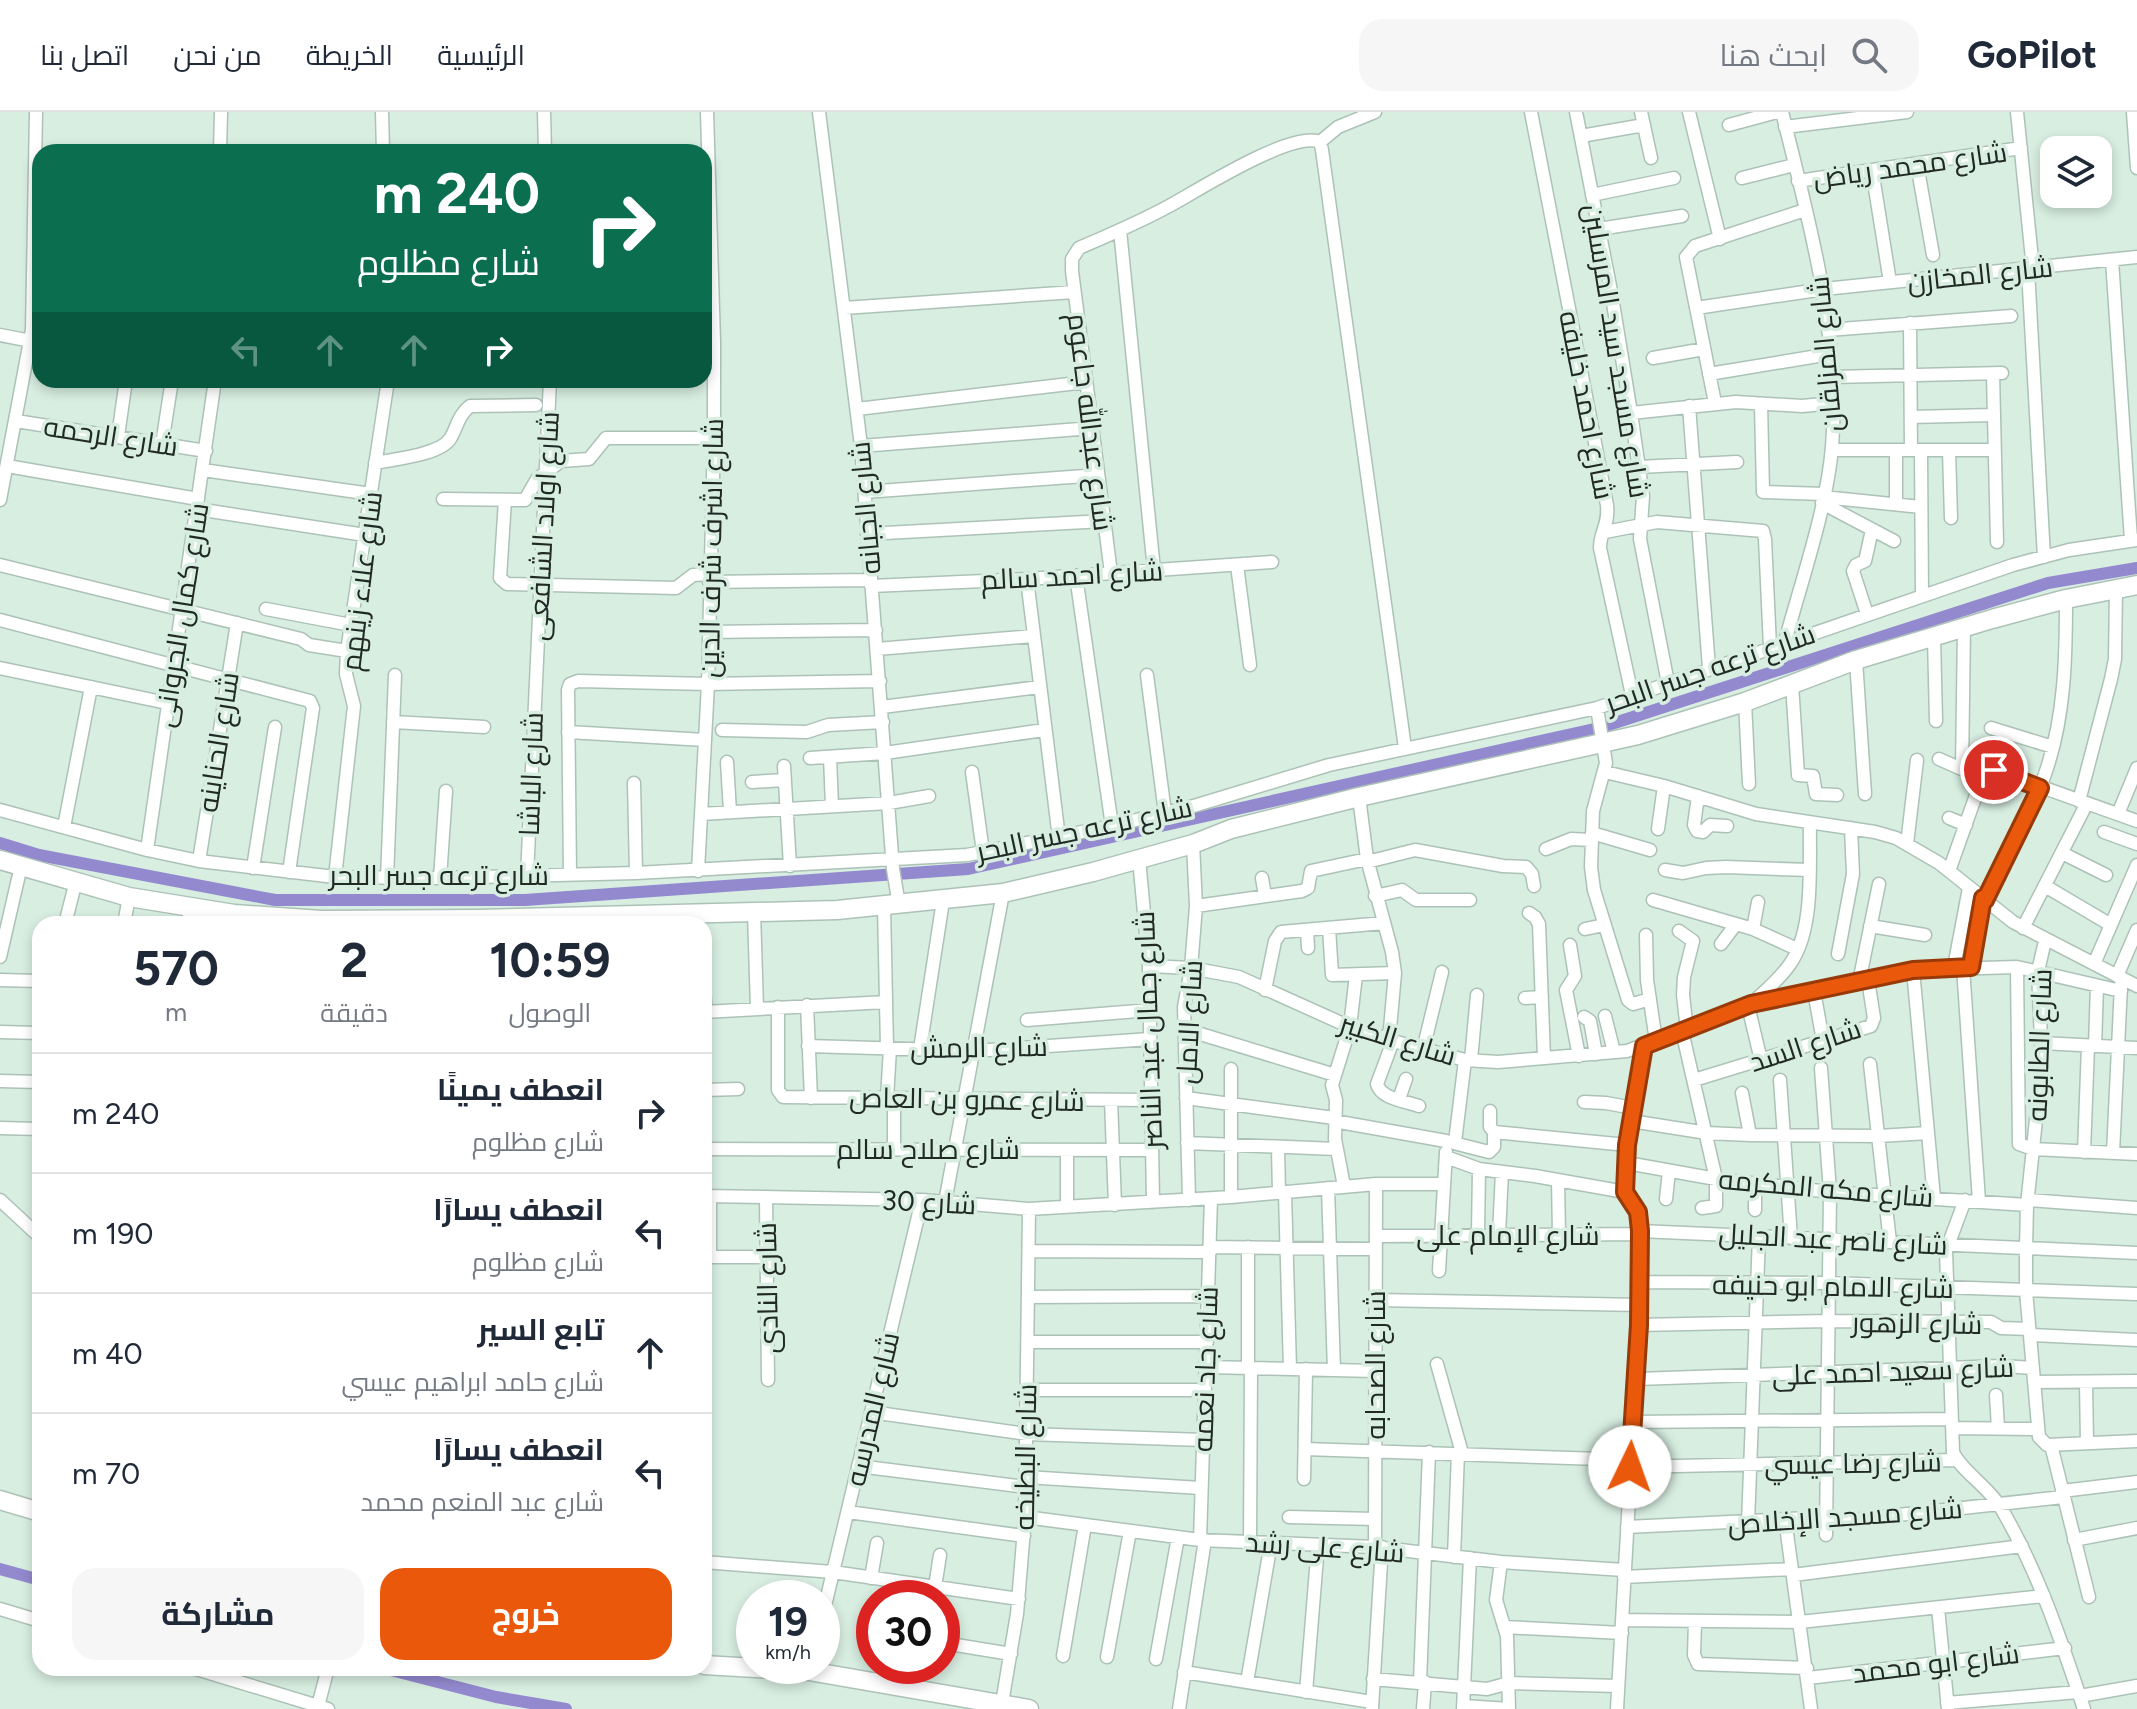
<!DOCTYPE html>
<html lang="ar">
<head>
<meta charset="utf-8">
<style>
	:root { --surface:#fff; --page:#f6f6f7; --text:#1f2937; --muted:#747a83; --line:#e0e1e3; --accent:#ea580c }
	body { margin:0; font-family:Figtree,Cairo,sans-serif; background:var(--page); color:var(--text); direction:rtl; height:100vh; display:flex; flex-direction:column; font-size:30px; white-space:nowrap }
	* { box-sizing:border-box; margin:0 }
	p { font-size:26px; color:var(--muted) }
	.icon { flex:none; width:44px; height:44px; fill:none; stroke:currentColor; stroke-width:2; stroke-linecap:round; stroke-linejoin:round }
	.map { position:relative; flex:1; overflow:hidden; direction:ltr }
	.panel { position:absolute; left:32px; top:804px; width:680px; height:760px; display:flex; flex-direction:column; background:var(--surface); border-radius:24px; box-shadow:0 4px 12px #0003; direction:rtl }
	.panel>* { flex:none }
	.top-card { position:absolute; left:32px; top:32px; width:680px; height:244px; border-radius:24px; box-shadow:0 4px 12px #0003; direction:rtl; background:#0b6e4f; color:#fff; overflow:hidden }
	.controls { position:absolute; left:2040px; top:24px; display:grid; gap:16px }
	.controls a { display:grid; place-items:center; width:72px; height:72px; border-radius:16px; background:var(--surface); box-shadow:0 4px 12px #0003; font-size:40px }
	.speed { position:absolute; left:736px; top:1468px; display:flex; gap:16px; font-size:40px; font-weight:700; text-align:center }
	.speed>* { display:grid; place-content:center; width:104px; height:104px; border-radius:50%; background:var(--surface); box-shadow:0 4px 12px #0003; line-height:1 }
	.speed small { font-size:20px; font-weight:400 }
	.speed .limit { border:12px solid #d22; background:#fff; color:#111 }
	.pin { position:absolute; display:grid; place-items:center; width:68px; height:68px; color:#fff; margin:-34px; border:4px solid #fff; border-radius:50%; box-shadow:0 2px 8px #0007 }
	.me { position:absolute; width:88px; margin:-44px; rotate:3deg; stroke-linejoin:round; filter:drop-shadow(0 0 6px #0008) }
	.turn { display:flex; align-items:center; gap:28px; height:168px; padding:0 40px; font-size:36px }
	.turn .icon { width:104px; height:104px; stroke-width:2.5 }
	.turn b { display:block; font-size:56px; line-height:68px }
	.lanes { display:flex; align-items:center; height:76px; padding:0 40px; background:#0003; justify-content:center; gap:40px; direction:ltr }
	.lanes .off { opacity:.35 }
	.eta { display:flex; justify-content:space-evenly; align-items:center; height:136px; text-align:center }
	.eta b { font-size:48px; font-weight:700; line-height:56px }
	.button { display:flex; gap:16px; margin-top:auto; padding:16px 40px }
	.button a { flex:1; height:92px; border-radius:24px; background:var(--accent); color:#fff; font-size:32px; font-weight:700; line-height:92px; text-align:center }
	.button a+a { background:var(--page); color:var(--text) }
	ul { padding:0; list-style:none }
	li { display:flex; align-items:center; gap:24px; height:120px; padding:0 40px; border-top:2px solid var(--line) }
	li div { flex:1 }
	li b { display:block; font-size:30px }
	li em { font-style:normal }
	header { display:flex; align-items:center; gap:48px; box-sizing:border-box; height:112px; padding:0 40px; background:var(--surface); border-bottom:2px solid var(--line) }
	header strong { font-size:38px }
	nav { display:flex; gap:44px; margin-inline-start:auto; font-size:28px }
	.search { width:560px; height:72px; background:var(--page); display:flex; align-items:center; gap:20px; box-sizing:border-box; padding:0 28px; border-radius:24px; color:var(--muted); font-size:30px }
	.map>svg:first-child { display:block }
</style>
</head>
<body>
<header>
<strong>GoPilot</strong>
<div class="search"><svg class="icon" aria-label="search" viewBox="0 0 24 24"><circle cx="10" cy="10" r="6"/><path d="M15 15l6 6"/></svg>ابحث هنا</div>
<nav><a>الرئيسية</a><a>الخريطة</a><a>من نحن</a><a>اتصل بنا</a></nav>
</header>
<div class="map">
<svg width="2137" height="1597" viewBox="0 0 2137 1597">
	<rect width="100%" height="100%" fill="#d8eee1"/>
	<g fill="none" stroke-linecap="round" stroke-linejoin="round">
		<path stroke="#9389cf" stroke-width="12" d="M0,731L39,743L275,788H525L968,757L1599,616L2048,471L2137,456
			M0,1457L40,1468
			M383,1556L496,1585L566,1597"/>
		<defs>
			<path id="street" d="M382,0L383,40
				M544,0L545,40
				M819,0L861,334L893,757L899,793
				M1531,0L1607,393C1609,414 1600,419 1600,436L1632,583
				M1576,0L1611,179L1631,301L1643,384L1640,427L1668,571
				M1641,0L1651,46
				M1689,0L1720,127
				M1782,0C1809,109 1841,222 1832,335C1827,396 1801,470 1785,530
				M2017,0L2033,157
				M2133,0L2137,56
				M1729,13L1777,0
				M1785,15L1907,0
				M1581,24L1644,13
				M1320,30L1338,15L1375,0
				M220,40L221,0
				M1917,52L1933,143
				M1872,58L1890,170
				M1742,66L1794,53
				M1798,69L2021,36
				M1592,83L1674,66
				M1599,117L1682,104
				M1120,118L1154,458
				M2112,148L2131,428
				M2028,158L2044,445
				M844,196L1074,180
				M1696,196L1824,177L2137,145
				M1910,211L1911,338
				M1828,218L2011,204
				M0,223L31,229
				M1653,246L1704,237
				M1709,262L1830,242
				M1993,262L1997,430
				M1832,265L2002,261
				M1715,291L1686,145L1695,134L1805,98
				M1761,292L1763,380L1824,382
				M1689,294L1709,556
				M857,297L1086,270
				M1631,301L1736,290L1802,294L1834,291
				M1911,305L1993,303
				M16,309L206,339
				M118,324L126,268
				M162,332L172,268
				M861,334L1092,316
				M1832,338H1994
				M1896,338V392
				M1921,338L1922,484
				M1949,338L1951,406
				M375,351C394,347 439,343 450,327C457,316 458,303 470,294L536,293
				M7,354L198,387
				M1639,355L1737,350
				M203,358L371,382
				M865,380L1098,363
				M1823,385L1921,395
				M443,387L525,388L537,367L561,349L589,347L606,326H714
				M0,388L32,218L36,0
				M505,388L500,466L507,472L676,476L693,463L710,462
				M1822,391L1894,429
				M197,397L365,423
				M1605,420L1657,410L1763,419L1765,427L1770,535
				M867,422L1104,409
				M0,453L301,527L309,533L347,539
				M1237,453L1250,553
				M1111,461L1072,159V147L1079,136C1109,123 1140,110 1169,94C1197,79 1292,18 1320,30L1322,38L1405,636
				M1076,464L1112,714
				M1027,467L1059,726
				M709,470L871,468
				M871,474L1027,467L1272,450
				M266,497L351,513
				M1867,502L1853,459L1856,453L1865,449L1872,418
				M0,508L310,589L313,596L289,760
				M709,520L876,518
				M1934,525L1936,609
				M877,537L1033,524
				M1856,548L1865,682
				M0,556L167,591
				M1147,563L1165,701
				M1792,572L1798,663L1813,664L1816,682L1837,683
				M1745,590L1749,672
				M882,595L1039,575
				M1597,596L1606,651L1593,699L1591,755L1594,778L1628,888L1633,892L1650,887
				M393,610L484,615
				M1991,616L2053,635
				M722,618L807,620L828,613L883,610
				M568,620L705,628
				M830,645L832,694
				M810,646L885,641L1044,618
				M1939,647L1975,663L1980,672L1949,759
				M727,650L730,700
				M784,654L790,754
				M1962,657L1964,515
				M1994,658L2137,709
				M972,660L983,740
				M1605,660L1664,674L1756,702L1875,720L1896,726L1939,751L2013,810L2137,874
				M752,670L784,668
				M634,671L636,761
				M1698,684L1694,713L1697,719L1703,720L1710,713L1727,714
				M1359,685L1367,747L1392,840L1395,861L1389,928
				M2079,689L2111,567L2115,547L2116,476
				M0,698L147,738L199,749L335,765L440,766L636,761L967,743L1112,714L1197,693L1329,653L1597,596L2013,453L2069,438L2137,428
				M701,702L889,691L929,684
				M2118,702L2137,656
				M1949,706L1966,713
				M64,715L91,575
				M1658,717L1664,674
				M2104,720L2137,732
				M1592,721L1650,738
				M1907,732L1917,648
				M1546,737L1571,727L1591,728
				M147,738L215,268
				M2062,741L2106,763
				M1139,747L1149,854L1153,1090
				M199,749L237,511
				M1367,750L1415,738L1503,754L1526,755L1532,762L1534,774
				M253,756L275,615
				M1665,758L1683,761L1706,756L1726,755L1809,758
				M698,759L708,572L714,326V231L707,0
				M570,763L568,578L570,572L578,569L708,572L880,569
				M527,764L550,268
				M335,765L354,594L346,562L347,539L388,268
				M440,766L446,679
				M1262,766L1265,784
				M387,767L395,563
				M2045,774L2111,813
				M1375,784L1402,778L1416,788H1470
				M1653,788L1753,817L1797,837
				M1985,788C2006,746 2031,704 2046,659C2065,604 2066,544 2066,487
				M884,794L887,936
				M1196,794L1302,779L1308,776L1311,759L1367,747
				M189,795V812
				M754,800L757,897
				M1529,801L1535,805L1539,812L1544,946
				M65,812L76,769
				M124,812L129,785
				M1870,814L1925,823
				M1329,816L1332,863L1395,861
				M2023,816L2087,691
				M1585,817L1604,813
				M1753,817L1758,790
				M1307,818L1308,836
				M1679,819L1693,829L1684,865L1683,883L1687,918
				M1646,823L1647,868L1656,929
				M2045,829L2038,859L2042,951L2027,1093L2026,1136V1179L2039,1325L2047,1333L2137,1329
				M1721,832L1736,812
				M1570,833L1575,864L1566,878L1579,944
				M1838,842L1853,762L1851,716
				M0,845L21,754
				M2094,852L2137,753
				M1149,854L1191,856L1239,865L1350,915L1393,929L1465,948L1498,950L1627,939L1751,892L1913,858L2017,855L2121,879
				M1954,855L1969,776
				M1963,855L1979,1089
				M1971,855L1983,786
				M2017,855L2019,1032L2033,1037L2137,1042
				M1913,858L1934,1086
				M2117,864L2137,818
				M0,868L40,869
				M1859,870L1879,772
				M704,878L706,900
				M1265,878L1275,829L1281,820L1384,811
				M1814,879L1823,929
				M1525,886L1542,885
				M1751,892C1765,879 1780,867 1790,852C1815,817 1809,752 1810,711
				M807,893L811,986
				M1748,894L1761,948
				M778,895V978L783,985L1151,988
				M704,900L886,890
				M1605,904L1614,940
				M1584,905L1590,909L1596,942
				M1027,908L1150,898
				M1184,917L1335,963
				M1682,919L1716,1067V1094L1702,1096
				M0,920L40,921
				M1393,929L1377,972C1381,987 1405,989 1419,994
				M2042,931L2137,936
				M808,934L975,939L1150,927
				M2095,934L2097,874
				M920,937L943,789
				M1423,938L1442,860
				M1471,948L1477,883
				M1870,952L1890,1130
				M1821,956L1830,1080L1826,1423
				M1231,957V1085
				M1694,968L1871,914L1874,906L1868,868
				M1780,968L1791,1126
				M0,969L40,970
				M704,978L738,977
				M1742,981L1750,1023
				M1186,986L1334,1006
				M887,987L890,936
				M1399,987L1406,967
				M1111,988L1115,1093
				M1584,990L1606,991L1633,996
				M1490,999V1015L1494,1020L1627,1033
				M1334,1009L1446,1029L1489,1040L1494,1035V1020
				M1631,1009L1707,1021L1750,1023L1879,1024L1928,1021
				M0,1016L40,1017
				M1455,1030L1465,948
				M1187,1031L1336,1037
				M1278,1035L1279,1081
				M894,1036V987
				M704,1037L1152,1038
				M1067,1039V1095
				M2084,1040L2088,934
				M2113,1041L2121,873
				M1446,1045L1479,1057L1535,1064L1625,1080
				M1627,1051L1716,1067L1830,1080L2027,1093
				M1558,1068L1559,1122
				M1344,1074L1335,1027L1336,988L1332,973L1350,915L1356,863
				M1328,1076L1334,1258
				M1285,1081L1290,1257
				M704,1084L922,1088L1029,1097L1231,1085L1376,1072H1444
				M710,1084V1145
				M766,1085L768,1268
				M1666,1087L1669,1059
				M0,1088L40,1125
				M1189,1088L1184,895L1191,856L1196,794L1193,732
				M1965,1088L1946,1139L1953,1340C1960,1358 1989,1375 2001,1396C2038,1459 2061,1528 2084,1597
				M2028,1088L2137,1096
				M945,1090L1003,781
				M1755,1098V1072
				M1640,1119L2137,1141
				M1478,1122L1479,1057
				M1499,1122L1502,1060
				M1376,1124L1640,1122
				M1210,1135L1376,1137
				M1029,1139L1210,1140
				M704,1145H767
				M1439,1159L1446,1040
				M1640,1170L1829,1171L2137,1182
				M1028,1185L1208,1184
				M1376,1188L1640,1193
				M1639,1213L1828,1209L1991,1210L2001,1216L2029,1217
				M2030,1223L2137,1228
				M1028,1230H1207
				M1437,1252L1462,1341
				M1206,1255L1375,1259
				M1248,1256V1135
				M1637,1267L2002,1254L2033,1256
				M2035,1270L2137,1269
				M2086,1270L2087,1331
				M1027,1278H1205
				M1996,1283L1998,1316
				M871,1300L1027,1322L1203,1328
				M1633,1310L1951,1307
				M1952,1316L2038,1317
				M2051,1333L2089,1485
				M1305,1337L1631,1348
				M858,1354L1026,1375
				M1630,1355L1956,1348
				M1026,1365L1200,1376
				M1304,1367L1306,1257
				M2062,1379L2137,1370
				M848,1400L1024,1424
				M1025,1405L1200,1428L1375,1435L1501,1450L1624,1458
				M1289,1405L1375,1407
				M1785,1407L1811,1597
				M1748,1411L1759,1124
				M1627,1415L1808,1406L1834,1410L2063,1385
				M1200,1428L1211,1087
				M2074,1428L2137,1416
				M1250,1429L1251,1256
				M1375,1435L1376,1072
				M1454,1445L1458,1341
				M704,1450L833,1460L1019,1487
				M1501,1450L1496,1488L1507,1524L1509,1597
				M1793,1463L2022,1434
				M1624,1465L1792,1457
				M871,1466L877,1431
				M935,1475L940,1443
				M1938,1496L1948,1597
				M0,1497L40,1509
				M822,1506L922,1088
				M1622,1508L1800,1510L2044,1484
				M1695,1509L1694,1543L1698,1552L1807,1556
				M1504,1515L1622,1521
				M944,1531L1011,1542
				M1063,1544L1085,1413
				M1107,1545L1130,1419
				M1156,1547L1178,1425
				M193,1556L328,1597
				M1184,1560L1372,1590
				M1808,1566L2065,1536
				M1373,1567L1487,1577L1509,1571L1618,1574
				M1247,1570L1271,1431
				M1420,1570L1429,1340
				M1306,1580L1318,1433
				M2080,1584L2137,1574
				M1002,1591L1017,1502L1025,1405L1029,1097
				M1947,1591L2078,1580
				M318,1594L328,1556
				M1464,1594L1509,1597
				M1372,1596L1382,1435
				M1179,1597L1205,1428
				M1423,1597L1425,1570
				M1463,1597L1470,1446
				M1617,1597L1640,1193V1107L1625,1080L1627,1033L1644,934"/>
			<path id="secondary" d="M0,748L129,785L234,802L321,808L479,807L837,798L1003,781L1093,760L1193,732L1231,717L1359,685L1638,623L1745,590L1856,548L1992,507L2066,487L2137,473
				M0,1388L40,1400
				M704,1553L809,1559L1029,1597"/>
		</defs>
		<use href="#street" stroke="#adc2b7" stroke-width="15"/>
		<use href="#secondary" stroke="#adc2b7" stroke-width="21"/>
		<use href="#street" stroke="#fff" stroke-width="12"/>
		<use href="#secondary" stroke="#fff" stroke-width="18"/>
	</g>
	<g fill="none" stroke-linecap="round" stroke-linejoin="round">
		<defs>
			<path id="route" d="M1630,1355L1639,1213L1640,1119L1638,1100L1625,1080L1627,1033L1644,934L1751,892L1913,858L1971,855L1983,786L1985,788L2040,676L1994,658"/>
		</defs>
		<use href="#route" stroke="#983908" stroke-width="20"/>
		<use href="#route" stroke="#ea580c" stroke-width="14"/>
	</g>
	<g text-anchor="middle" stroke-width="7" stroke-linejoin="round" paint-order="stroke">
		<g font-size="28" fill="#212925" stroke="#d8eee1">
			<text transform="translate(1910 53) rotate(-8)" y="10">شارع محمد رياض</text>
			<text transform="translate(1980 162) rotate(-6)" y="10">شارع المخازن</text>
			<text transform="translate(1617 239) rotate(81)" y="10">شارع مسجد سيد المرسلين</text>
			<text transform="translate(1825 242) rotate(-95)" y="10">شارع المزلقان</text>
			<text transform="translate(1587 293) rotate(79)" y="10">شارع احمد خليفه</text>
			<text transform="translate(1091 310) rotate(83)" y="10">شارع عبدالله جاعوم</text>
			<text transform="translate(111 324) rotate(9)" y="10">شارع الرحمه</text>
			<text transform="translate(865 396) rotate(-95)" y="10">شارع الجبانه</text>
			<text transform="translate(543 414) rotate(-87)" y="10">شارع اولاد الشافعى</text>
			<text transform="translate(711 436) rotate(-89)" y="10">شارع اشرف شرف الدين</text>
			<text transform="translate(1072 463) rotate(-3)" y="10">شارع احمد سالم</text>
			<text transform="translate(361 469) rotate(-83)" y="10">شارع علاء زينهم</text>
			<text transform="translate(181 503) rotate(-81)" y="10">شارع كمال الجروانى</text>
			<text transform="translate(1710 556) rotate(-19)" y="10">شارع ترعه جسر البحر</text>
			<text transform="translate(218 630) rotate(-81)" y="10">شارع الحناينه</text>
			<text transform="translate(531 662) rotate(-88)" y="10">شارع الباشا</text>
			<text transform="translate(1084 717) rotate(-12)" y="10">شارع ترعه جسر البحر</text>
			<text x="439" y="773">شارع ترعه جسر البحر</text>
			<text transform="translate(1189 910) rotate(-87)" y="10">شارع الامل</text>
			<text transform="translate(1148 918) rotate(-92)" y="10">شارع جمال عبد الناصر</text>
			<text transform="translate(1398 927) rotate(17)" y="10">شارع الكبير</text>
			<text transform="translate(1805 933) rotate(-18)" y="10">شارع السد</text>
			<text transform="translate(2039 933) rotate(-88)" y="10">شارع الطابونه</text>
			<text transform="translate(979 935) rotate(-1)" y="10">شارع الرمش</text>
			<text transform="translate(967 987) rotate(1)" y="10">شارع عمرو بن العاص</text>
			<text x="928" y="1047">شارع صلاح سالم</text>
			<text transform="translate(1826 1076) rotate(5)" y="10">شارع مكه المكرمه</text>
			<text transform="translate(929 1090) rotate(3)" y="10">شارع 30</text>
			<text x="1508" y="1133">شارع الإمام على</text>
			<text transform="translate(1833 1127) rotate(3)" y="10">شارع ناصر عبد الجليل</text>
			<text transform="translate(1833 1174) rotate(1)" y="10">شارع الامام ابو حنيفه</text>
			<text transform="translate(767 1176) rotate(-91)" y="10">شارع النادى</text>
			<text transform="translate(1917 1211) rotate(1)" y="10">شارع الزهور</text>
			<text transform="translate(1375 1253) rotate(-90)" y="10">شارع الصحابه</text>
			<text transform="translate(1205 1257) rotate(-88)" y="10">شارع جاد نعمه</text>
			<text transform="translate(1893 1259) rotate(-2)" y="10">شارع سعيد احمد على</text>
			<text transform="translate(872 1297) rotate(-77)" y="10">شارع المدرسه</text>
			<text transform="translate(1025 1345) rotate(-89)" y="10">شارع البطيخه</text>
			<text transform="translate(1853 1351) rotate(-1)" y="10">شارع رضا عيسي</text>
			<text transform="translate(1845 1404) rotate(-4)" y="10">شارع مسجد الإخلاص</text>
			<text transform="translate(1325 1435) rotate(4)" y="10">شارع على رشد</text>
			<text transform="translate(1936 1551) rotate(-7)" y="10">شارع ابو محمد</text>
		</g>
	</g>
</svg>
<div class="controls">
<a><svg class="icon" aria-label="layers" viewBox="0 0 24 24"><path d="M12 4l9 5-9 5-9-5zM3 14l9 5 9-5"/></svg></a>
</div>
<div class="speed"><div>19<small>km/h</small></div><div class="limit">30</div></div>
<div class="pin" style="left:1994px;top:658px;background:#d93025"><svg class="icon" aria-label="arrive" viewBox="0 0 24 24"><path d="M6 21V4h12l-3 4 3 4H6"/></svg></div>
<svg class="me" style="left:1630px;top:1355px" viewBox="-20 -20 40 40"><circle r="19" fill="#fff"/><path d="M0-13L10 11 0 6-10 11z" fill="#ea580c"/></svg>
<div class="top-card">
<div class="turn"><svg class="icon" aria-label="right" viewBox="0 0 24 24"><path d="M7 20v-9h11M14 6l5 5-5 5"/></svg><div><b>240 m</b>شارع مظلوم</div></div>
<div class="lanes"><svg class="icon off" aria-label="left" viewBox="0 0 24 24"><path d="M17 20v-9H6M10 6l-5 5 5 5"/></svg><svg class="icon off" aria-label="ahead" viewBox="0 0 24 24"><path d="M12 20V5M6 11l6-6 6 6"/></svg><svg class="icon off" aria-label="ahead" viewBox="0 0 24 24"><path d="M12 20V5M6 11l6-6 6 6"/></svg><svg class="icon" aria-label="right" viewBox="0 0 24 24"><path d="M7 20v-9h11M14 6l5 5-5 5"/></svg></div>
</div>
<section class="panel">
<div class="eta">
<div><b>10:59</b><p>الوصول</p></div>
<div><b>2</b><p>دقيقة</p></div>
<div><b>570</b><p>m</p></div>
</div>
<ul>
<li><svg class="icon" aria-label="right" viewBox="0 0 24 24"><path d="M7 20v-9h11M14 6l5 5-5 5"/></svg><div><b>انعطف يمينًا</b><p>شارع مظلوم</p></div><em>240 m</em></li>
<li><svg class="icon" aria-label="left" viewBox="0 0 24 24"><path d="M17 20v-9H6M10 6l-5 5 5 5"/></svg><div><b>انعطف يسارًا</b><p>شارع مظلوم</p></div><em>190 m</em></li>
<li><svg class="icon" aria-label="ahead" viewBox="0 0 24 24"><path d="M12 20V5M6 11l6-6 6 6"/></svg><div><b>تابع السير</b><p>شارع حامد ابراهيم عيسي</p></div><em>40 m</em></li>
<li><svg class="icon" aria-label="left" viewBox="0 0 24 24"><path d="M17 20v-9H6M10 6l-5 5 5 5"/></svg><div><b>انعطف يسارًا</b><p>شارع عبد المنعم محمد</p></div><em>70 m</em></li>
</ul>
<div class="button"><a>خروج</a><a>مشاركة</a></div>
</section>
</div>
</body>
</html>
